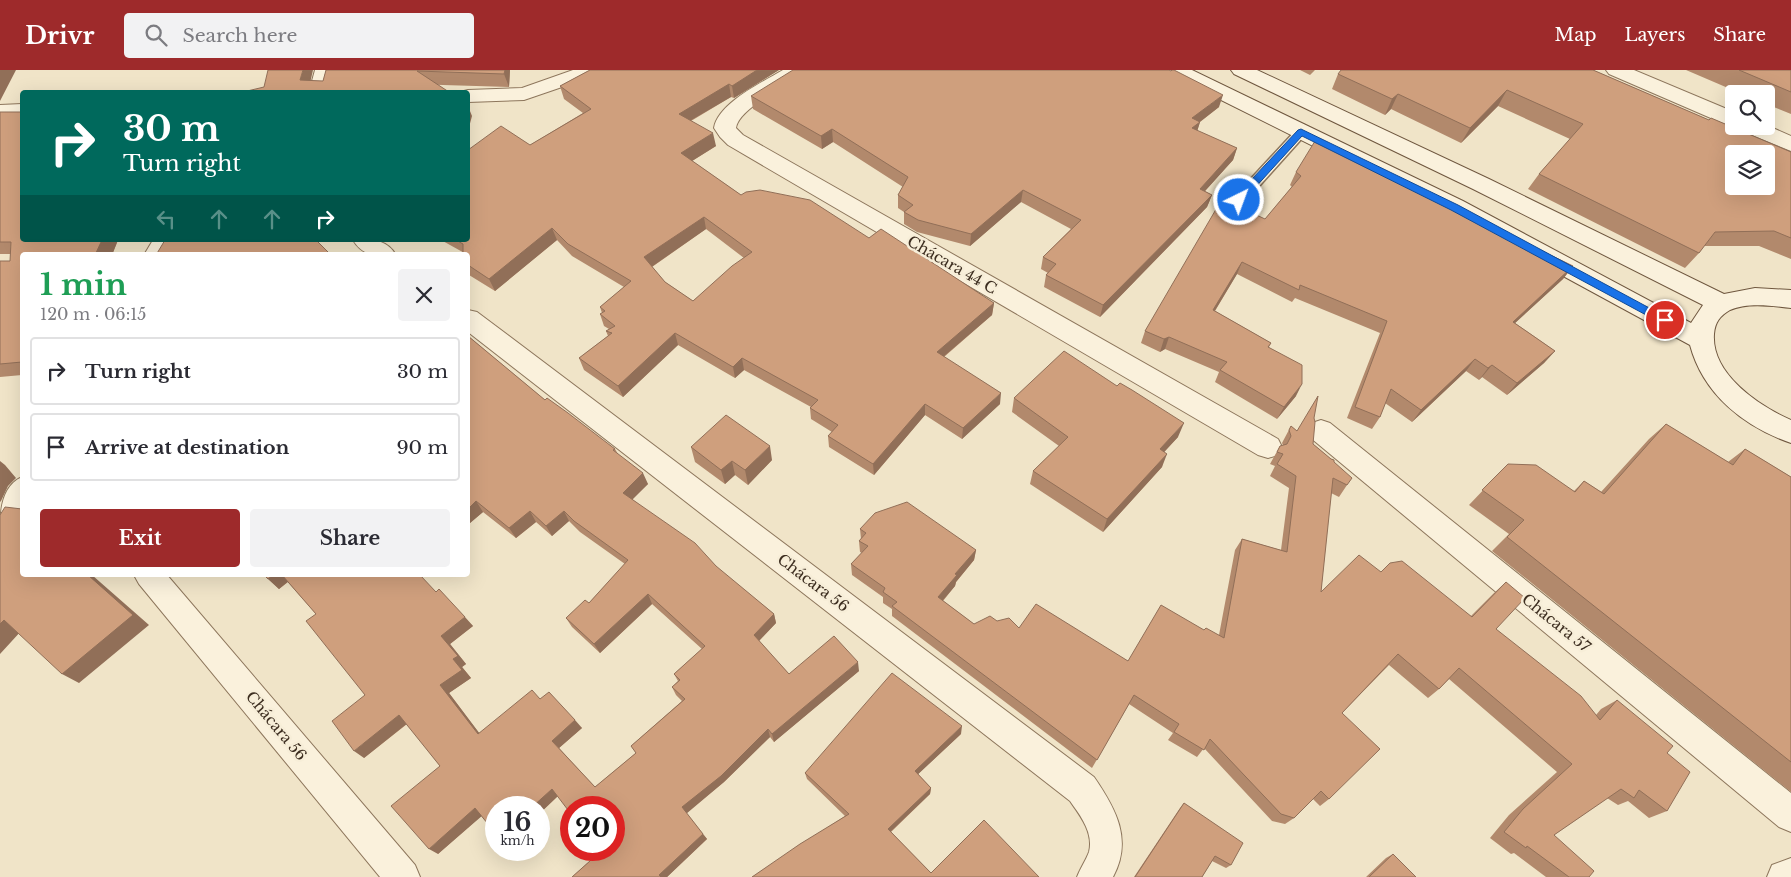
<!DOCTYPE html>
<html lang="en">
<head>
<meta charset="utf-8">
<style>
	:root { --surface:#fff; --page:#f2f2f3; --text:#2b2b33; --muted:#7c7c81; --line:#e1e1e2; --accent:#9e2a2b }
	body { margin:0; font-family:"Libre Baskerville",serif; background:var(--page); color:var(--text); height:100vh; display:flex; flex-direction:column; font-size:19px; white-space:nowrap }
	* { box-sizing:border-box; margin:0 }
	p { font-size:16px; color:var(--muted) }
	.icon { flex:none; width:28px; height:28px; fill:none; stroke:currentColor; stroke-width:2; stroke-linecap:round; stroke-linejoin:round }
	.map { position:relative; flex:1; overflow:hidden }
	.drawer { position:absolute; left:20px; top:182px; width:450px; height:325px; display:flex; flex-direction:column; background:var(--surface); border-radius:5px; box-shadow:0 5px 20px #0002 }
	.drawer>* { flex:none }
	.hud { position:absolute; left:20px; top:20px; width:450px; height:152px; border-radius:5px; box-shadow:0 5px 20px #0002; background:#00695c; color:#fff; overflow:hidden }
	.tools { position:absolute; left:1725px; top:15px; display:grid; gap:10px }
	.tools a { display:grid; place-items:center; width:50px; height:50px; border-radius:5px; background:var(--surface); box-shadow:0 5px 20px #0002; font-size:25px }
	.speed { position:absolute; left:485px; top:726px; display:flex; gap:10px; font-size:25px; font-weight:700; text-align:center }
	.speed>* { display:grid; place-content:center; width:65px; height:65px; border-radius:50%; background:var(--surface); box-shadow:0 5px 20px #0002; line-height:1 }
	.speed small { font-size:12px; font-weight:400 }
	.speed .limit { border:8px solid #d22; background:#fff; color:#111 }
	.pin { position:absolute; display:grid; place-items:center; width:42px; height:42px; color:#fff; margin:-21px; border:2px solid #fff; border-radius:50%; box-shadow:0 1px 5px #0007 }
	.me { position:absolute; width:55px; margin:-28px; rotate:42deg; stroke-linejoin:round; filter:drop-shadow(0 0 4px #0008) }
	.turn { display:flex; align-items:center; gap:18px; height:105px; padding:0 20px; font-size:22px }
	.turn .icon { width:65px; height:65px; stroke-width:2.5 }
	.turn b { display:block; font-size:35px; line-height:42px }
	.lanes { display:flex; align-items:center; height:48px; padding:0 20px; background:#0003; justify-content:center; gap:25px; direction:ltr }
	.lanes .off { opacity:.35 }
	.round { display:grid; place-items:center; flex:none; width:52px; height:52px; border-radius:5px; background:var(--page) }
	.headline { display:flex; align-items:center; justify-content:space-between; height:85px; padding:0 20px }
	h1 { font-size:30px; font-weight:700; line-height:38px; color:#1e9e55 }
	.primary-button { display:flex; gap:10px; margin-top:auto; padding:10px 20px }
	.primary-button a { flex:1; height:58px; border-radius:5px; background:var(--accent); color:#fff; font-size:20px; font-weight:700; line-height:58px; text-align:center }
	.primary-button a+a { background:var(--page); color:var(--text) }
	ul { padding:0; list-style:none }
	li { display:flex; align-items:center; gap:15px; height:68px; margin:0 10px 8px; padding:0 10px; border:2px solid var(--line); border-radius:5px }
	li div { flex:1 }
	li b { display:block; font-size:19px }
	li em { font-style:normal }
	header { display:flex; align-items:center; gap:30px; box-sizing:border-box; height:70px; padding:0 25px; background:var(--accent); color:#fff }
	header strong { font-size:24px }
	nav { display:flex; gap:28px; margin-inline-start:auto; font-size:18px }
	.search { width:350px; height:45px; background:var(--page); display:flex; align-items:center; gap:12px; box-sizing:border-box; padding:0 18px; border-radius:5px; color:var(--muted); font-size:19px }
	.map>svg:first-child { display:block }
</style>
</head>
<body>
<header>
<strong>Drivr</strong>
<div class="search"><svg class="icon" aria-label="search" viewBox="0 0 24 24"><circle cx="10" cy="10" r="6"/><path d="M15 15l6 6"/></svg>Search here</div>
<nav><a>Map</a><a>Layers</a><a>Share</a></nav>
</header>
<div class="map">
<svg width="1791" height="807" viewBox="0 0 1791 807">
	<rect width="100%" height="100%" fill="#f0e4c8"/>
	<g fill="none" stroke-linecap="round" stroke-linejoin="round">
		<defs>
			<path id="lane" d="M1301,58L1307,62L1305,65L1244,133H1234L1232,130L1234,127L1297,59Z"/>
			<path id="street" d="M315,0H335L329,22H309Z
				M573,0H603L600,4L524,30L468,32V22H460L468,20L522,18Z
				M783,0H808L805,4C788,14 738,39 736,58L743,65L1278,369L1282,377L1278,385L1268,388L1258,385L728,75L720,67L714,58C718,33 763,12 783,0Z
				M1606,0H1634L1734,42V56H1736L1727,55L1609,4Z
				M22,34V48L0,49V35Z
				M1766,55L1791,66V81L1742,61L1739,56Z
				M153,170H177L168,185H144Z
				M353,170C371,170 386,168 396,185C377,185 364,188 353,170Z
				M468,240L477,242L1094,707C1116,739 1133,770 1113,807H1077C1080,799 1086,790 1089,782C1094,763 1080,745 1070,731L468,262Z
				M1321,350L1330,353L1791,723V762L1779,757L1312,369L1308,361L1312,353Z
				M22,407C25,429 24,459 0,467C0,444 0,417 22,407Z
				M134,505H167L415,795L420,807H380L139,514Z
				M1791,788V807H1767L1772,795Z"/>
			<path id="secondary" d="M1166,0H1192L1463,131L1691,253L1703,235L1473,119L1234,4L1231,0H1257L1489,109L1724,224L1755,218L1791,220V238C1773,236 1748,232 1730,240C1720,246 1715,252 1714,264C1711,304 1759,336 1791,350V373C1744,357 1703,324 1690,275L1447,143L1169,4Z"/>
		</defs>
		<use href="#lane" stroke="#8d765c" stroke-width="3"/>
		<use href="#street" stroke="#8d765c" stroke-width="2"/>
		<use href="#secondary" stroke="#6f573f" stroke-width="2"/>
		<use href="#lane" fill="#faf1dc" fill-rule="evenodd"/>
		<use href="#street" fill="#faf1dc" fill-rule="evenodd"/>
		<use href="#secondary" fill="#faf1dc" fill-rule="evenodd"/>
	</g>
	<path fill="#b2896c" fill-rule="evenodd" d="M326,0H510L509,17L311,11H323Z
		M590,0H779L734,28L731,27L691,51L716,76L692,91L741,125L869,168L994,233L992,245L944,287L1000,334L962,369L925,345L874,405L829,377L828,366L832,362L811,349L810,338L811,337L744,300L735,308L678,275L623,327L584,300L579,288L608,266L606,261L609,259L604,256L600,244L602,243L600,237L624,217L572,186L557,170L495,221L469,205L468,202V185L441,170H468L530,75L583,43L564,29L560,16ZM706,159L744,188L693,231L665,212L652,197Z
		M1300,0H1315L1310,5Z
		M1593,0L1709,50L1791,82V189L1759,176H1704L1699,183L1685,198L1528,119L1539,104L1570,69L1498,36L1461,73L1391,39L1385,45L1332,19L1338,4Z
		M1686,0H1791V44L1766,34V24H1742Z
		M751,26L1219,37L1200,52L1197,61L1237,78L1233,90L1205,121L1212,125L1207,137L1100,247L1044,217L1046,205L1048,203L1041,199L1043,187L1071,159L1021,132L970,176L917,162L904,154V142L898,138V125L903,117L833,72L822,79L753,39Z
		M0,42L22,170H118L112,185H22V305L0,307V191H10L11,184H0Z
		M1296,102L1573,196L1563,209L1515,253L1555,281L1544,293L1507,325L1482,307L1479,310L1466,301L1412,352L1385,333L1380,347L1372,359L1347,348L1380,263L1295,228L1292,232L1237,204L1215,241L1271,273L1269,277L1296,326L1277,349L1215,312L1219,302L1165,279L1160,282L1141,273L1145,261L1265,149L1292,117L1290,115Z
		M468,266L545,330L615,379L618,384L648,414L632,429L774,544L776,553L759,571L789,604L859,601L774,672L770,667L724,712L686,743L707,769L667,807H572L600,782L558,726L539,744L481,746L438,784L440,696L407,654L364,688L365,625L316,544L288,512L279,519L264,505L436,522L473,556L450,574L466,594L462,597L471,608L449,623L479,663L540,629L582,658L559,678L595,717L636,683L631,676L682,631L676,625L672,617L678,611L674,604L702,579L652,534L600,583L572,557L566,548L589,533L625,494L580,462L569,451L552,466L536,452L516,468L483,442L470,453L468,450Z
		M1014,328L1178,367L1164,382L1162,397L1103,462L1030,414L1033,401L1059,376L1012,342Z
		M1314,348L1313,374L1334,392L1347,415L1339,427L1331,423L1321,522L1381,502L1471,546L1494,523L1506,512L1496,559L1596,645L1601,639L1617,630L1667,683V741L1649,748L1628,731L1618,735L1607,728L1554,765L1589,807H1546L1514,783L1511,784L1490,768L1509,745L1557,702L1449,609L1439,619L1428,628L1389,595L1342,643L1329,729L1320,736L1313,729L1294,748L1285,754L1272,751L1204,678L1197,687L1168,670L1173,663L1129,634L1092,698L892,546V539L883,533V527L852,505L851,494L862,483L860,482L859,471L861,469L860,459L976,480L974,490L956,512L955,516L943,531L974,554L997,551L1128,591L1204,560L1219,565L1235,480L1242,469L1281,480L1289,418L1270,406L1275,396L1270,394L1280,376L1283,375L1282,373L1291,356L1297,361Z
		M1666,354L1728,392L1745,379L1791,407V722L1492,481L1509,464L1469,435L1508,394L1574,421L1584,411L1601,422L1649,369Z
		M691,377L772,390L748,415L735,405L725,414L695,392Z
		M961,664L918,704L931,718L930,724L891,762L931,803L752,807L845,746L807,709L805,703Z
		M1184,733L1231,795L1226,798L1212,791L1202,807H1134L1180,738Z
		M1393,784L1416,807H1366L1386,788Z"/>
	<path fill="#916f58" d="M0,0H16L0,31Z
		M303,0H313L308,22L300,10Z
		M505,0H510L509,17L504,4Z
		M757,0H779L734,28L732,16Z
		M729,14L731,27L681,56L679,44Z
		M1507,20L1498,36L1461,73L1470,58Z
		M1398,24L1391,39L1385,45L1392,29Z
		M1223,25L1219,37L1188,61L1192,48Z
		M468,36L472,46L468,61Z
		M1200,52L1196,65L1192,58Z
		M832,59L833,72L822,79L821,66Z
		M713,63L716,76L684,96L681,83Z
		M1237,78L1233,90L1196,131L1200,119Z
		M1023,120L1021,132L970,176L971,164Z
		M1212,125L1207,137L1100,247L1103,235Z
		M704,147L706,159L647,200L644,187Z
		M552,158L557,170L495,221L489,209Z
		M102,170H118L112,185H95Z
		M1242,192L1237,204L1208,252L1213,240Z
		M1573,196L1563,209L1503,264L1513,252Z
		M994,233L992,245L936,293L937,282Z
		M675,263L678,275L623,327L618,316Z
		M1169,267L1165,279L1160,282L1164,269Z
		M1555,281L1544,293L1507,325L1517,313Z
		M742,288L744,300L735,308L733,297Z
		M1475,289L1466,301L1412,352L1421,340Z
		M1492,295L1482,307L1479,310L1488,298Z
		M1302,314L1296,326L1277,349L1284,337Z
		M1001,323L1000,334L962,369L963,358Z
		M925,334V345L874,405L873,394Z
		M1184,353L1178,367L1155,392L1160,379Z
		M770,376L772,390L748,415L745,400Z
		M1167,384L1162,397L1103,462L1107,449Z
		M0,391L5,395L16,408L8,416L1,431L0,432Z
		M732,391L735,405L725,414L721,400Z
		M643,403L648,414L628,434L623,423Z
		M476,431L483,442L470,453L468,450V439Z
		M530,441L536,452L516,468L509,458Z
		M564,441L569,451L552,466L546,456Z
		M976,480L974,490L956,512L955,516L937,537L938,527L955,504Z
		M88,505H92L149,555L79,613L62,604Z
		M273,505H284L290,510L279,519L268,509Z
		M648,524L652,534L600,583L594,574Z
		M774,544L776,553L756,574L754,565Z
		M465,547L473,556L450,574L466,594L462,597L471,608L449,623L486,672L478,664L440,615L441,566Z
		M4,550L22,560L0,584V554Z
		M858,592L859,601L774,672L772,664Z
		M399,645L409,652L364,688L354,681Z
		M575,650L582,658L559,678L552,671Z
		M962,656L961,664L914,708L915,701Z
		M768,659L770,667L724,712L686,744L682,737Z
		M931,718L930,724L888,764V759Z
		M552,719L559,725L539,744V738H531Z
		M475,738L483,745L438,784L429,779Z
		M703,764L707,769L667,807H661L659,805Z"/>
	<path fill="#cf9f7d" stroke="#916f58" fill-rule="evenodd" d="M268,0H303L300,10L323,11L326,0H505L504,4L417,1L449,22H243L264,17Z
		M590,0H757L732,16L729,14L679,44L713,63L681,83L741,125L746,122L760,120L810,130L869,168L881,159L994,233L937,282L1001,323L963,358L925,334L873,394L828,366L838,355L810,338L818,330L742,288L733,297L675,263L618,316L579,288L612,263L606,261L615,256L600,244L605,241L600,237L631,211L568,174L552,158L489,209L468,195V185H463V174L456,170H468V80L501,56L530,75L591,39L560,16ZM704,147L752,182L732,196L693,231L665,212L644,187Z
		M793,0H1169L1171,1L1172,0H1174L1223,25L1192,48L1200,52L1192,58L1237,78L1200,119L1212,125L1103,235L1046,205L1056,194L1043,187L1081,150L1023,120L971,164L918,150L904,142L913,135L898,125L908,107L832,59L821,66L751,26Z
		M1341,0H1593L1709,50L1711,48L1791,82V168L1774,161L1715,162L1699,183L1539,104L1583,54L1507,20L1470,58L1398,24L1392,29L1338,4ZM1734,84H1766V116H1734Z
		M1739,0H1791V22Z
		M0,42H22V170H102L95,185H22V292L0,294V191H10L11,172H0Z
		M1315,71L1573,196L1513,252L1555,281L1517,313L1492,295L1488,298L1475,289L1421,340L1391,319L1380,347L1355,337L1387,251L1300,215L1299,220L1242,192L1213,240L1271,273L1268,277L1302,295V314L1284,337L1220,300L1227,292L1169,267L1164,269L1145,261L1222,129L1265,149L1301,106L1296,102Z
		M165,170H316L331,185H156Z
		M468,266L545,330L547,328L568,343L615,379L613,380L643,403L623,423L695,473L716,496L774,544L754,565L789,604L834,566L858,592L772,664L768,659L721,706L682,737L703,764L659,805L661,807H572L600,782L599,780H614V738H571V744L552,719L531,738H496V764L475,738L429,779L391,736L440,696L399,645L354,681L332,651L365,625L306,551L316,544L282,505H420L436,522L439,519L465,547L441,566L458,586L453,589L462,600L440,615L478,664L532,620L540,629L549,622L575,650L552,671L595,717L636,683L631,676L685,629L672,617L680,610L674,604L705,576L648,524L594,574L566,548L585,530L589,533L628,490L574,451L564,441L546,456L530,441L509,458L476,431L468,439Z
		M1064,281L1117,316L1120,313L1132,320L1184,353L1160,379L1167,384L1107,449L1033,401L1068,367L1014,328Z
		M1318,326L1314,348L1315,352L1313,374L1331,389L1334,390V392L1352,408L1347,415L1333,408L1321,522L1359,485L1381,502L1390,493L1402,491L1472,547L1506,512L1525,528L1496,559L1581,626L1600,650L1617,630L1673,676L1667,683L1690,702L1667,741L1639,720L1634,728L1621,719L1554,765L1594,801L1589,807H1569L1527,776L1526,778L1504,762L1523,739L1572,694L1459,598L1439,619L1398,584L1342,643L1380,679L1329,729L1321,721L1294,748L1281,744L1210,669L1204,680L1174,662L1179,654L1134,625L1097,690L892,536L897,532L883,522L885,518L851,494L868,476L859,471L866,463L860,459L875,443L907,432L976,480L955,504L957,505L938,527L974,554L990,546L997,551L1009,548L1019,558L1036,534L1128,591L1161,535L1204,560L1206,558L1224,568L1242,469L1287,482L1296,406L1277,394L1283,384L1277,382L1280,376L1287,374L1291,366L1289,360L1291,356L1297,361Z
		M726,345L770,376L745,400L732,391L721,400L691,377Z
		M1666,354L1733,395L1745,379L1791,407V692L1507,467L1524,450L1482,420L1508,394L1536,395L1575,422L1584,411L1604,424Z
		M5,437L22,439V505H88L133,545L62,604L4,550L0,554V445Z
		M264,505H273L268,509Z
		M892,603L962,656L915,701L931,718L888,759L931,803L984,750L1039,807H752L800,774L849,744L805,703Z
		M1184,733L1243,773L1231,795L1215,786L1202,807H1135Z
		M1393,784L1416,807H1369Z"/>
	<path fill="#1a73e8" stroke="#114b97" d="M1301,59L1458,135L1668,248L1670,250L1668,253H1661L1451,140L1302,66L1242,132H1235V127L1298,60Z"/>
	<g text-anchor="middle" stroke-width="5" stroke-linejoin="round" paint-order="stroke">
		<g font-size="15" fill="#3d2e20" stroke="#f7eed8">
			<text transform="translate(952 195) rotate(30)" y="5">Chácara 44 C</text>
			<text transform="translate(813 513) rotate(37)" y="5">Chácara 56</text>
			<text transform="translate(1556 553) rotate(39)" y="5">Chácara 57</text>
			<text transform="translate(276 656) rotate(50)" y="5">Chácara 56</text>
		</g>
	</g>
</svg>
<div class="tools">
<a><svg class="icon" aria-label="search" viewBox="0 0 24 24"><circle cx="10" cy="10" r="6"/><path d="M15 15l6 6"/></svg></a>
<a><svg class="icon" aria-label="layers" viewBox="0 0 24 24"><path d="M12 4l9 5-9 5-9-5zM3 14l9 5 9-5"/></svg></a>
</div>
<div class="speed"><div>16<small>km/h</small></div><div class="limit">20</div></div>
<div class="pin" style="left:1665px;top:250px;background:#d93025"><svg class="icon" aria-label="arrive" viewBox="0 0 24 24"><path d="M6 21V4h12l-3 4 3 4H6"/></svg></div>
<svg class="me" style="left:1239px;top:130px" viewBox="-20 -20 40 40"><circle r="17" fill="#1a73e8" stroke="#fff" stroke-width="3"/><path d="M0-11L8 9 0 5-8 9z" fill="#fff"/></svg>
<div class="hud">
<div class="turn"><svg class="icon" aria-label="right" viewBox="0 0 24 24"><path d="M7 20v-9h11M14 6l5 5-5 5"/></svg><div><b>30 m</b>Turn right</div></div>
<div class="lanes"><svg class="icon off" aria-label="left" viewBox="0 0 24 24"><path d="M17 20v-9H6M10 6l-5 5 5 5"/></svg><svg class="icon off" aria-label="ahead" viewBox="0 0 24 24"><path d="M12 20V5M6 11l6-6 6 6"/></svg><svg class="icon off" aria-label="ahead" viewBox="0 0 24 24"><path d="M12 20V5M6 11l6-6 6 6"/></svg><svg class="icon" aria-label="right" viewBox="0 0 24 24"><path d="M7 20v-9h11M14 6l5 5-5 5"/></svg></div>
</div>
<section class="drawer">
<div class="headline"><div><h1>1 min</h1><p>120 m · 06:15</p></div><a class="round"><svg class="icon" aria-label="close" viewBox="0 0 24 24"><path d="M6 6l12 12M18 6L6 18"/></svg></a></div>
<ul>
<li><svg class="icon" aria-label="right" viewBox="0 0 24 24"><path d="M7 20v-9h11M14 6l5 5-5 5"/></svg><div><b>Turn right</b></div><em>30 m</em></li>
<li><svg class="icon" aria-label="arrive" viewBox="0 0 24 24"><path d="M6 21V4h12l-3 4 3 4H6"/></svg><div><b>Arrive at destination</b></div><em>90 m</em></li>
</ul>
<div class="primary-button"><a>Exit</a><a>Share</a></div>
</section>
</div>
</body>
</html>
